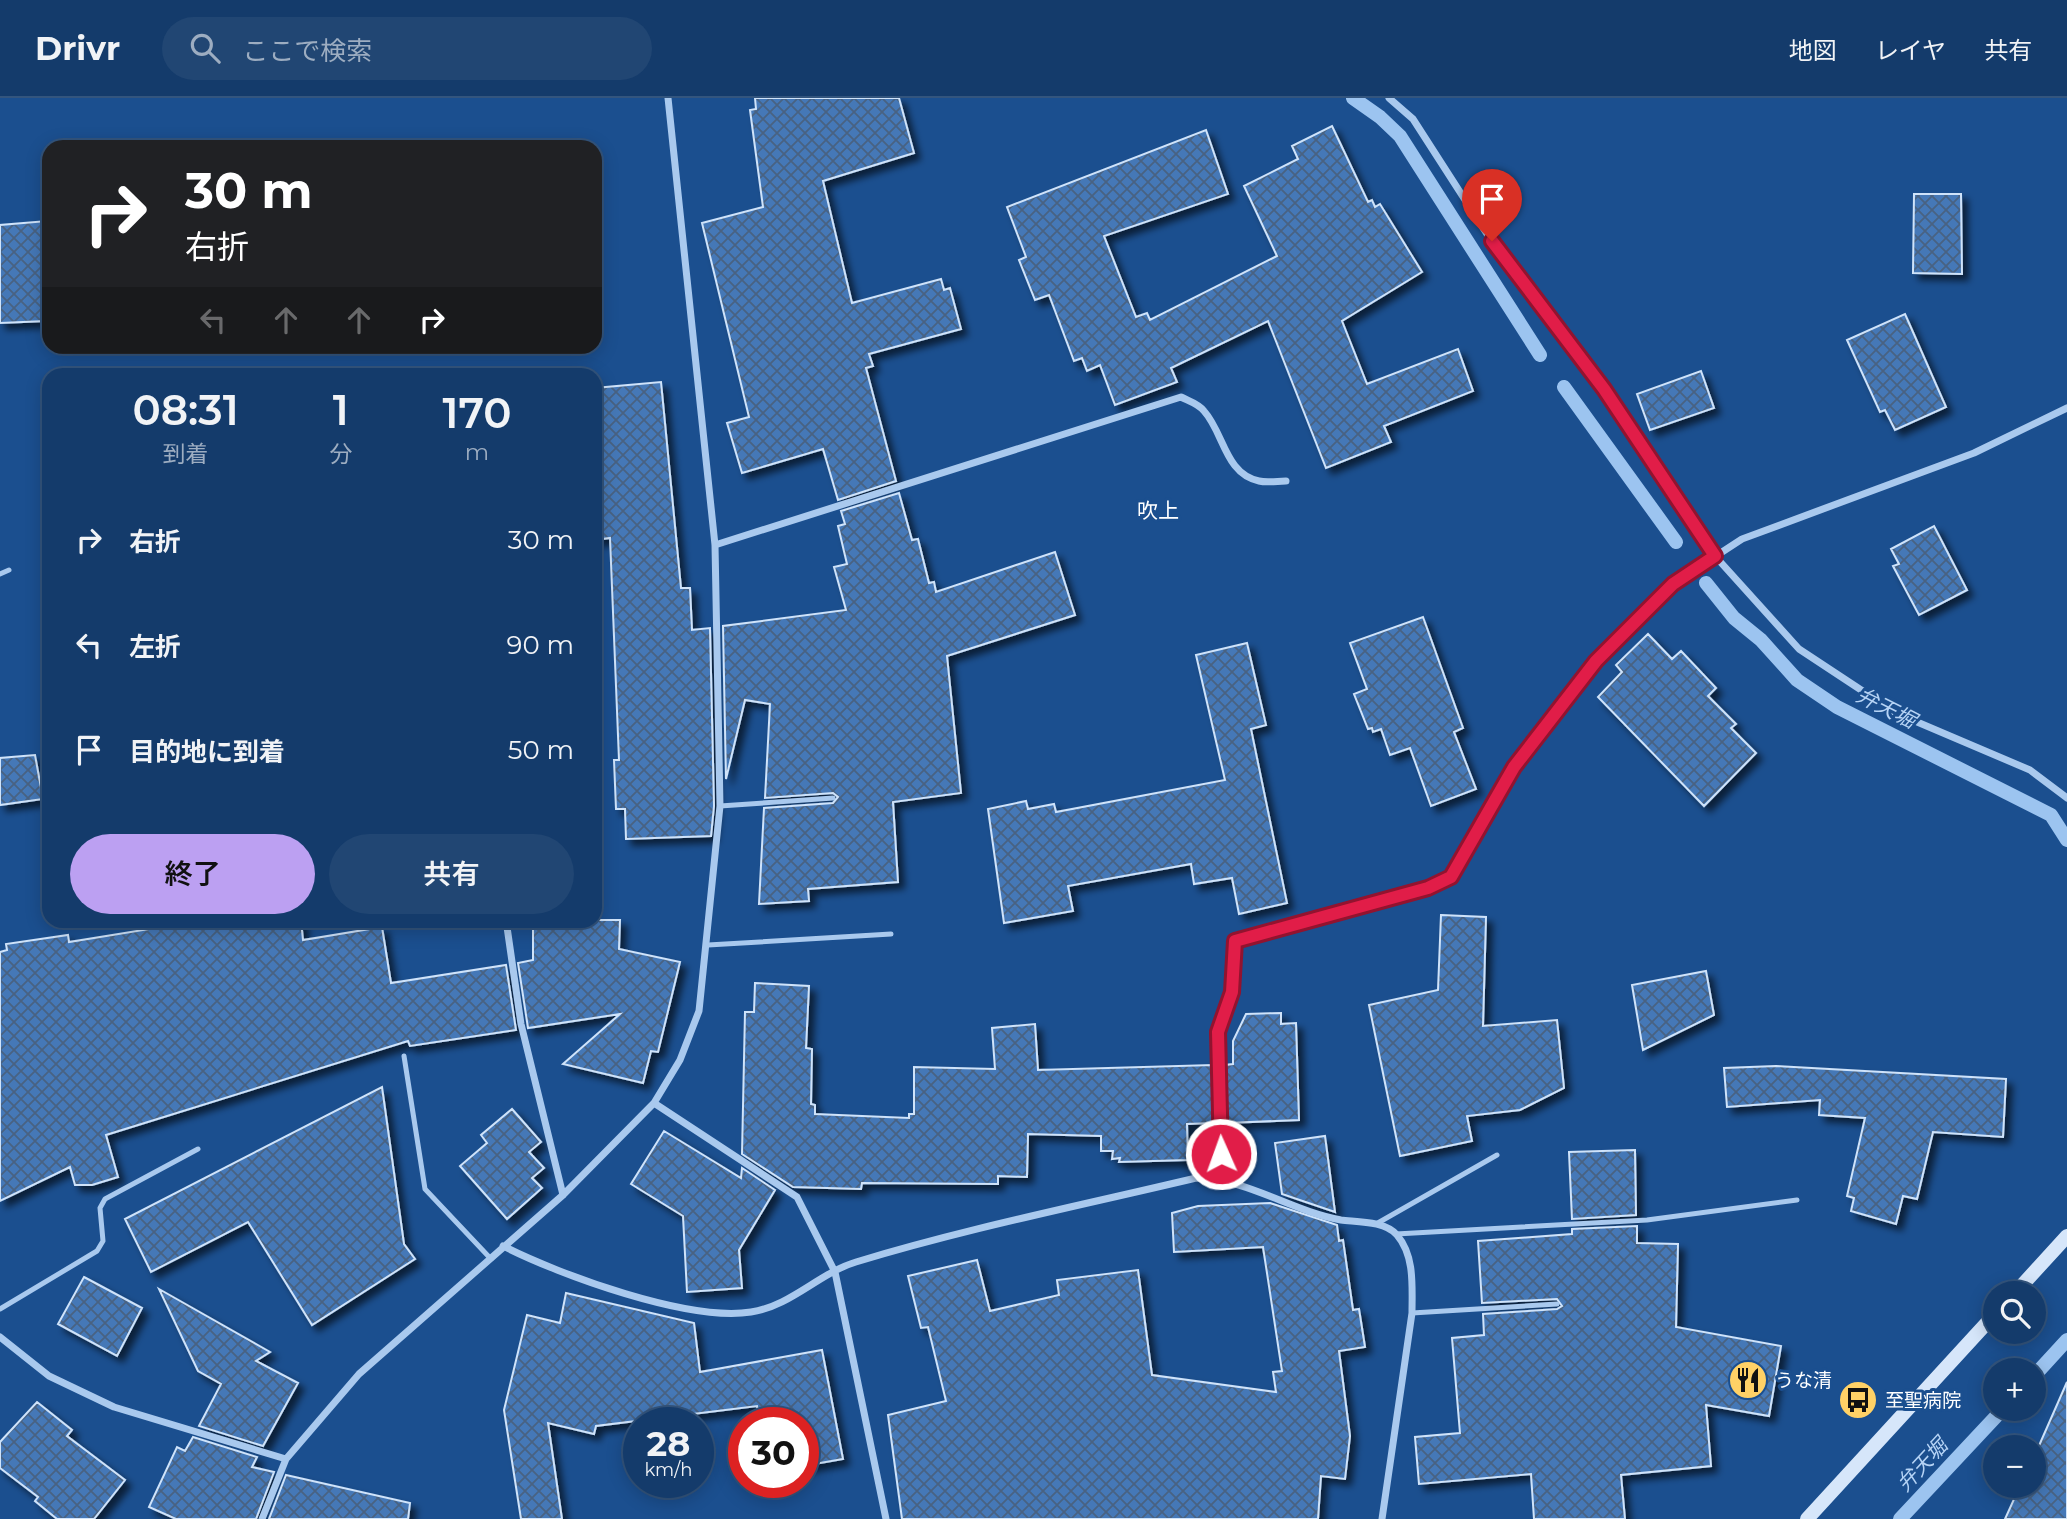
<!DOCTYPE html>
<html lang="ja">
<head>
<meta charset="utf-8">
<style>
	:root { --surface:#143b6b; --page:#214673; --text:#f1f3f6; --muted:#9dadc1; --line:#33557e; --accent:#bca0f2 }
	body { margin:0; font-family:Montserrat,"Noto Sans JP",sans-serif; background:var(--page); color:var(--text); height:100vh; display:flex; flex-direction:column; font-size:26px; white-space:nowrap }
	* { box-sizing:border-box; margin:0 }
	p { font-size:23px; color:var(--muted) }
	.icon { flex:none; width:38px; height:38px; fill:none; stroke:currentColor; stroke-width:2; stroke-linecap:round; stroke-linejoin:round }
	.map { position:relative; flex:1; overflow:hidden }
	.panel { position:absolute; left:42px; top:270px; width:560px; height:560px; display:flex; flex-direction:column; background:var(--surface); border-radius:21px; box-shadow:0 4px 18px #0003,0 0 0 2px var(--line) }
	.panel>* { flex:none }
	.hud { position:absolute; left:42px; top:42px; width:560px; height:214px; border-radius:21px; box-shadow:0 4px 18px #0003,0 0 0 2px var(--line); background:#202124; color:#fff; overflow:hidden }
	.tools { position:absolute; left:1983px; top:1183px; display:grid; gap:14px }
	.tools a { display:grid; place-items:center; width:63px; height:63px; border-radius:50%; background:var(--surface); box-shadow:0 4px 18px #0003,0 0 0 2px var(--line); font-size:35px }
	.speed { position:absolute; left:623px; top:1309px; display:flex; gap:14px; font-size:35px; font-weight:700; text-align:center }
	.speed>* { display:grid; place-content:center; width:91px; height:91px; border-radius:50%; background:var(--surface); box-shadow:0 4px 18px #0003,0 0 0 2px var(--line); line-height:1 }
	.speed small { font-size:18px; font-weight:400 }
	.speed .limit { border:10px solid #d22; background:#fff; color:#111 }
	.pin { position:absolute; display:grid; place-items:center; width:60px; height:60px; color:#fff; margin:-72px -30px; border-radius:50% 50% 50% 0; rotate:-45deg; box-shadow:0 0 7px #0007 }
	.pin .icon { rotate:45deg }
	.me { position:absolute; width:77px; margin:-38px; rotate:358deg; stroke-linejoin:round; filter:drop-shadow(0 0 5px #0008) }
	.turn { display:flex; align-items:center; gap:24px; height:147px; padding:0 28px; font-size:32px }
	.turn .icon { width:91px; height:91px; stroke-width:2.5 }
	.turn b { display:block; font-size:49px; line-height:60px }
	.lanes { display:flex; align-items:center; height:66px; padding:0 28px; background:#0003; justify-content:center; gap:35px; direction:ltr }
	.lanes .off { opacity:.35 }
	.eta { display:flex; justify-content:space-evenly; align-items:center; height:119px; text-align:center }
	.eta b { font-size:42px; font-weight:600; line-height:49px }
	.cta { display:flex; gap:14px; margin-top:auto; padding:14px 28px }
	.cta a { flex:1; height:80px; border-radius:42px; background:var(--accent); color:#111; font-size:28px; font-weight:600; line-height:80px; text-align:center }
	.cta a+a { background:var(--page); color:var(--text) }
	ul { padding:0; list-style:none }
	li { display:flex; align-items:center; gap:21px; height:105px; padding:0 28px }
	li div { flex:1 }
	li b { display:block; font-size:26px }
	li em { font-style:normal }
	header { display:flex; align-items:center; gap:42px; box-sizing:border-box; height:98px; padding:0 35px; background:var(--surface); border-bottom:2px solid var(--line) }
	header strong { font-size:33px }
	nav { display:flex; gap:38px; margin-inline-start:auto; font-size:24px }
	.search { width:490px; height:63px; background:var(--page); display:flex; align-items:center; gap:18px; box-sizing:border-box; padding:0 24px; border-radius:38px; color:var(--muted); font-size:26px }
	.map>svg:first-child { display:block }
</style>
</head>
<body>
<header>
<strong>Drivr</strong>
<div class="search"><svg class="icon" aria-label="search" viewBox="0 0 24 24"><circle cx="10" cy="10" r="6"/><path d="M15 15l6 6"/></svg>ここで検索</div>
<nav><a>地図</a><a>レイヤ</a><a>共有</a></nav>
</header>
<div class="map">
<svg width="2067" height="1421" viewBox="0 0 2067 1421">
	<defs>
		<pattern id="building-cross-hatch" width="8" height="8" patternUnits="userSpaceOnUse" patternTransform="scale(1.75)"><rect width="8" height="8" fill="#4478b7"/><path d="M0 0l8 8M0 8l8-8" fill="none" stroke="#486282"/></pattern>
		<filter id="shadow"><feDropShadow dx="6" dy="6" stdDeviation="3.5" flood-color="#0009"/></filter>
	</defs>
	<rect width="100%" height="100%" fill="#1b4f8f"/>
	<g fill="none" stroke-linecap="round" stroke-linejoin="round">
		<path stroke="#9cc4f0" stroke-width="14" d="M1353,0L1380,19L1400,38L1540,257
			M1564,289L1676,444
			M1706,485L1734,520L1761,542L1797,582L1837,609L2051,717L2067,742
			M2034,1278L2067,1242
			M1900,1421L2003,1311"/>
	</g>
	<path fill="url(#building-cross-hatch)" stroke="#cfe3fa" stroke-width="2" filter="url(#shadow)" d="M755,0H899L914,55L823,83L852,205L941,181L944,192L950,190L961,231L869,256L873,268L866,270L896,383L838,402L823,351L742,375L727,325L749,319L702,125L763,109L750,12L756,11Z
		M1332,28L1368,104L1372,102L1375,109L1380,106L1422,174L1342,223L1367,286L1458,251L1473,293L1384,328L1391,344L1326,370L1268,223L1171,270L1177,284L1115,307L1100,267L1087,273L1082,260L1074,263L1049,197L1035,202L1019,162L1026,159L1007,109L1206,32L1228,96L1104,138L1136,219L1147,215L1150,222L1277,158L1244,88L1298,61L1292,48Z
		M1914,96H1961L1962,176L1913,175Z
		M47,123L49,188L43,189L46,223L0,225V127Z
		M1905,216L1946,309L1895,332L1885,312L1880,314L1847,242Z
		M1701,273L1714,310L1650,332L1637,296Z
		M661,284L681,490H690L692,532L710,530L714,708L711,738L626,741L625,711H616L614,662H619L610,440L595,442V290Z
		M899,395L912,442L918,441L929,485L934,484L936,494L1055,454L1075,517L947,558L961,695L893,704L898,784L808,791L809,803L759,806L764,710L833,705L838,699L833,695L765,700L770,606L745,602L726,681L723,528L846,512L834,469L847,466L838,428L845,426L841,413Z
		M1934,428L1967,492L1919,517L1893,468L1899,466L1891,451Z
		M1423,519L1463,630L1454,634L1476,691L1431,708L1410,650L1390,657L1381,631L1373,634L1372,630L1368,631L1354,596L1367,591L1350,545Z
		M1648,536L1672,561L1681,553L1716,590L1708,598L1736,626L1731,630L1756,655L1704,708L1598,599L1622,574L1616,567Z
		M1247,545L1266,627L1251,631L1287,805L1239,816L1232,780L1194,786L1191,766L1068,788L1073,813L1004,825L988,711L1026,703L1028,711L1054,706L1056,714L1225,682L1196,557Z
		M35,657L43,701L0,707V660Z
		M1441,817L1486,819L1483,928L1557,922L1564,990L1520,1012L1467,1018L1472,1043L1400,1058L1369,907L1438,892Z
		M168,822H301L303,842L382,829L391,885L506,867L516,932L410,948L408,943L106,1037L118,1079L92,1087H75L70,1069L0,1103V854L7,852L6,846L68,837L69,844L168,828Z
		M533,822H620L619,851L680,864L658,954L651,953L643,985L563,966L620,916L528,930L518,865L533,862Z
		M1706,873L1714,917L1643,952L1632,887Z
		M755,885L809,888L806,950L812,951L811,1006L815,1007V1016L909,1020V1016H914V969L995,971L992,930L1035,926L1038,972L1213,967L1214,1025L1187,1026L1188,1062L1119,1064L1120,1060L1112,1061L1113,1053H1101V1038L1028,1036L1027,1079L998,1078V1086L862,1085L861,1091L793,1089L742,1056L745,914H754Z
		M1281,915V926L1296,925L1299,1022L1227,1025L1225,967L1233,966V943L1246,916Z
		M1776,968L2006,981L2003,1039L1933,1034L1917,1101L1903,1098L1896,1126L1851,1113L1854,1100L1847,1098L1865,1020L1819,1017L1820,1002L1727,1009L1724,970Z
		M382,989L404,1146L415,1161L312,1227L248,1124L151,1174L125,1121Z
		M512,1011L541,1044L529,1054L544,1070L532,1080L542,1090L507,1121L460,1068L487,1045L481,1037Z
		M664,1033L741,1080L742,1070L775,1092L739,1152L742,1190L687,1194L683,1118L631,1086Z
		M1325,1038L1335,1114L1282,1096L1275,1045Z
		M1635,1052L1636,1117L1572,1121L1569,1054Z
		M1270,1105L1337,1127L1339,1143L1343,1142L1353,1212L1359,1211L1365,1249L1339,1253L1350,1338L1345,1381L1321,1378L1318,1421H902L888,1317L946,1303L928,1229L921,1230L908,1178L977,1162L990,1213L1059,1197L1057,1182L1138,1172L1152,1277L1276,1294L1273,1274L1282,1273L1263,1149L1174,1154L1172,1115L1198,1108Z
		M1637,1128V1145L1678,1146L1676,1229L1781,1248L1769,1318L1706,1307L1711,1368L1621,1377L1625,1421H1534L1531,1376L1419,1386L1415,1339L1460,1335L1452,1240L1484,1237L1483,1216L1557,1211L1562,1208L1557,1201L1482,1205L1478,1143L1572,1136V1131Z
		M84,1179L142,1210L117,1258L58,1226Z
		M159,1191L270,1254L256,1263L298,1285L263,1348L199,1328L221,1286L198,1273Z
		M566,1195L694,1225L700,1274L822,1252L843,1361L803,1368V1325H760L757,1308L596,1328L594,1336L548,1325L562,1421H521L504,1312L527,1217L560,1225Z
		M2067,1284V1421H2005L2020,1388H2034V1359Z
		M37,1304L72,1332L67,1338L125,1382L94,1421H57L35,1403L38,1399L0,1370V1344Z
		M193,1339L257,1359L252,1369L274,1374L256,1421H176L149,1409L177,1349L185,1353Z
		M286,1377L410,1405L408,1421H269Z"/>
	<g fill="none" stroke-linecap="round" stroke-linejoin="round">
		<path stroke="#a9c9ee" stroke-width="5" d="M0,476L9,472
			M720,708L833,700
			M708,847L891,836
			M404,958L425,1091L491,1161
			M1376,1126L1497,1057
			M1396,1136L1647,1122L1797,1102
			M0,1211L97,1153L103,1143L100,1110L105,1101L198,1051
			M1412,1215L1557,1206"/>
		<path stroke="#a9c9ee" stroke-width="7" d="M1389,0L1413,21L1505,164L1604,291L1715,458L1799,551L1896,615L2030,672L2067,700
			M715,447L1181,299C1189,303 1199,306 1204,313C1224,335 1225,376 1259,383C1267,385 1278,383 1286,383
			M506,822L521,926L563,1097
			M654,1005L797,1099L835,1174L886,1421
			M1222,1081L1218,934L1232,894L1235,843L1428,790L1451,779L1514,669L1596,563L1673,486L1742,441L1974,355L2067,310
			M503,1148C560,1177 689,1224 751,1214C791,1208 819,1175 856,1164C968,1130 1083,1107 1196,1080C1248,1081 1291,1113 1341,1122C1358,1124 1385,1123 1397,1137C1415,1158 1412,1189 1412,1215L1382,1421
			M0,1239L49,1278L114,1309L286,1361
			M262,1421L286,1361L359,1276L563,1097L654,1005L680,962L699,913L720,708L715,447L668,0"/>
		<path stroke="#d6e6fa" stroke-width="14" d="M2015,1195L2067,1138
			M1807,1421L1995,1216"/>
	</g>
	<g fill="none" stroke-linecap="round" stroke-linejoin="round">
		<defs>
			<path id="route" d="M1221,1056L1218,934L1232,894L1235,843L1428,790L1451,779L1514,669L1596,563L1673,486L1715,458L1604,291L1492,143"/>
		</defs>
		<use href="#route" stroke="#92132f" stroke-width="18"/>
		<use href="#route" stroke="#e11d48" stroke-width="12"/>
	</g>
	<defs>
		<symbol id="restaurant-disc" viewBox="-11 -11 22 22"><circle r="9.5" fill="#ffd166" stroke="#1b4f8f"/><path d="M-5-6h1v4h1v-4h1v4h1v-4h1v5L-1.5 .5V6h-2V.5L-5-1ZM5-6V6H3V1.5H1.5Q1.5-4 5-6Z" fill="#111"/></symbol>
		<symbol id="bus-disc" viewBox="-11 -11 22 22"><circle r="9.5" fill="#ffd166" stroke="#1b4f8f"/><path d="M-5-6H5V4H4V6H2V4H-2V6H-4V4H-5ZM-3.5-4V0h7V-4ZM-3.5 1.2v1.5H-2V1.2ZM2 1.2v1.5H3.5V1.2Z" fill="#111"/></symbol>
	</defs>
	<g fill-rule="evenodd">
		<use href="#restaurant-disc" x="1726" y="1260" width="44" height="44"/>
		<use href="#bus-disc" x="1836" y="1280" width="44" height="44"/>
	</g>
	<g text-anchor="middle" stroke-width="6" stroke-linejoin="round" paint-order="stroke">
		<g font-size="19" fill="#fff" stroke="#1b4f8f" text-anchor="start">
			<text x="1775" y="1289">うな清</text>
			<text x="1885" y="1309">至聖病院</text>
		</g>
		<g font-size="21" fill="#fff" stroke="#1b4f8f">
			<text x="1158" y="420">吹上</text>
		</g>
		<g font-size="21" font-style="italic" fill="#b5d3f5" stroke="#1b4f8f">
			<text transform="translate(1886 610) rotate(27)" y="7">弁天堀</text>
			<text transform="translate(1922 1367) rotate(-47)" y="7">弁天堀</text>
		</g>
	</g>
</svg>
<div class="tools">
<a><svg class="icon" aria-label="search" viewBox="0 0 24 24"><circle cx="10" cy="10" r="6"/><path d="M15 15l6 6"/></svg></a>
<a>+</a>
<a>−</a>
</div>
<div class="speed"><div>28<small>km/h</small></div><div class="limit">30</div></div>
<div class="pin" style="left:1492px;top:143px;background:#d93025"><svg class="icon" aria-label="arrive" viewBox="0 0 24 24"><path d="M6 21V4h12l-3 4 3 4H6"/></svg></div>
<svg class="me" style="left:1221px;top:1056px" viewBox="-20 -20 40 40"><circle r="17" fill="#e11d48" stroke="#fff" stroke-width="3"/><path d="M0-11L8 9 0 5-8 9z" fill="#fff"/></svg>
<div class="hud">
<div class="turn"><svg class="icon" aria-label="right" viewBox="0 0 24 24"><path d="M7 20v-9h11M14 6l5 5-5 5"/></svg><div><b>30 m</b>右折</div></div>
<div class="lanes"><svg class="icon off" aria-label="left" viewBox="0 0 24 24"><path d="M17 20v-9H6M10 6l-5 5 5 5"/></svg><svg class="icon off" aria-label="ahead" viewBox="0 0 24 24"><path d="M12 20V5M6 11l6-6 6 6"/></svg><svg class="icon off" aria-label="ahead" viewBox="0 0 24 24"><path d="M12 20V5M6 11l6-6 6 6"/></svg><svg class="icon" aria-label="right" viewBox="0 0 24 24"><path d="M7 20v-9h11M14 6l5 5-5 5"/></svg></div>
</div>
<section class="panel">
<div class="eta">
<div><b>08:31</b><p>到着</p></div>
<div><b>1</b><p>分</p></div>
<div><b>170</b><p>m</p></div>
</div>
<ul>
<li><svg class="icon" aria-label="right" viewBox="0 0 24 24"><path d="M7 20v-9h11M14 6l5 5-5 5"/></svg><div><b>右折</b></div><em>30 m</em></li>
<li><svg class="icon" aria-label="left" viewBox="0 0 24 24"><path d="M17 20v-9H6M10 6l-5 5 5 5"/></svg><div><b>左折</b></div><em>90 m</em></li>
<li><svg class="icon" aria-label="arrive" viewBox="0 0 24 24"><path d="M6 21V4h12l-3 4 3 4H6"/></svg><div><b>目的地に到着</b></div><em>50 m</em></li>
</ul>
<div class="cta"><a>終了</a><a>共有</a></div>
</section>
</div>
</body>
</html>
